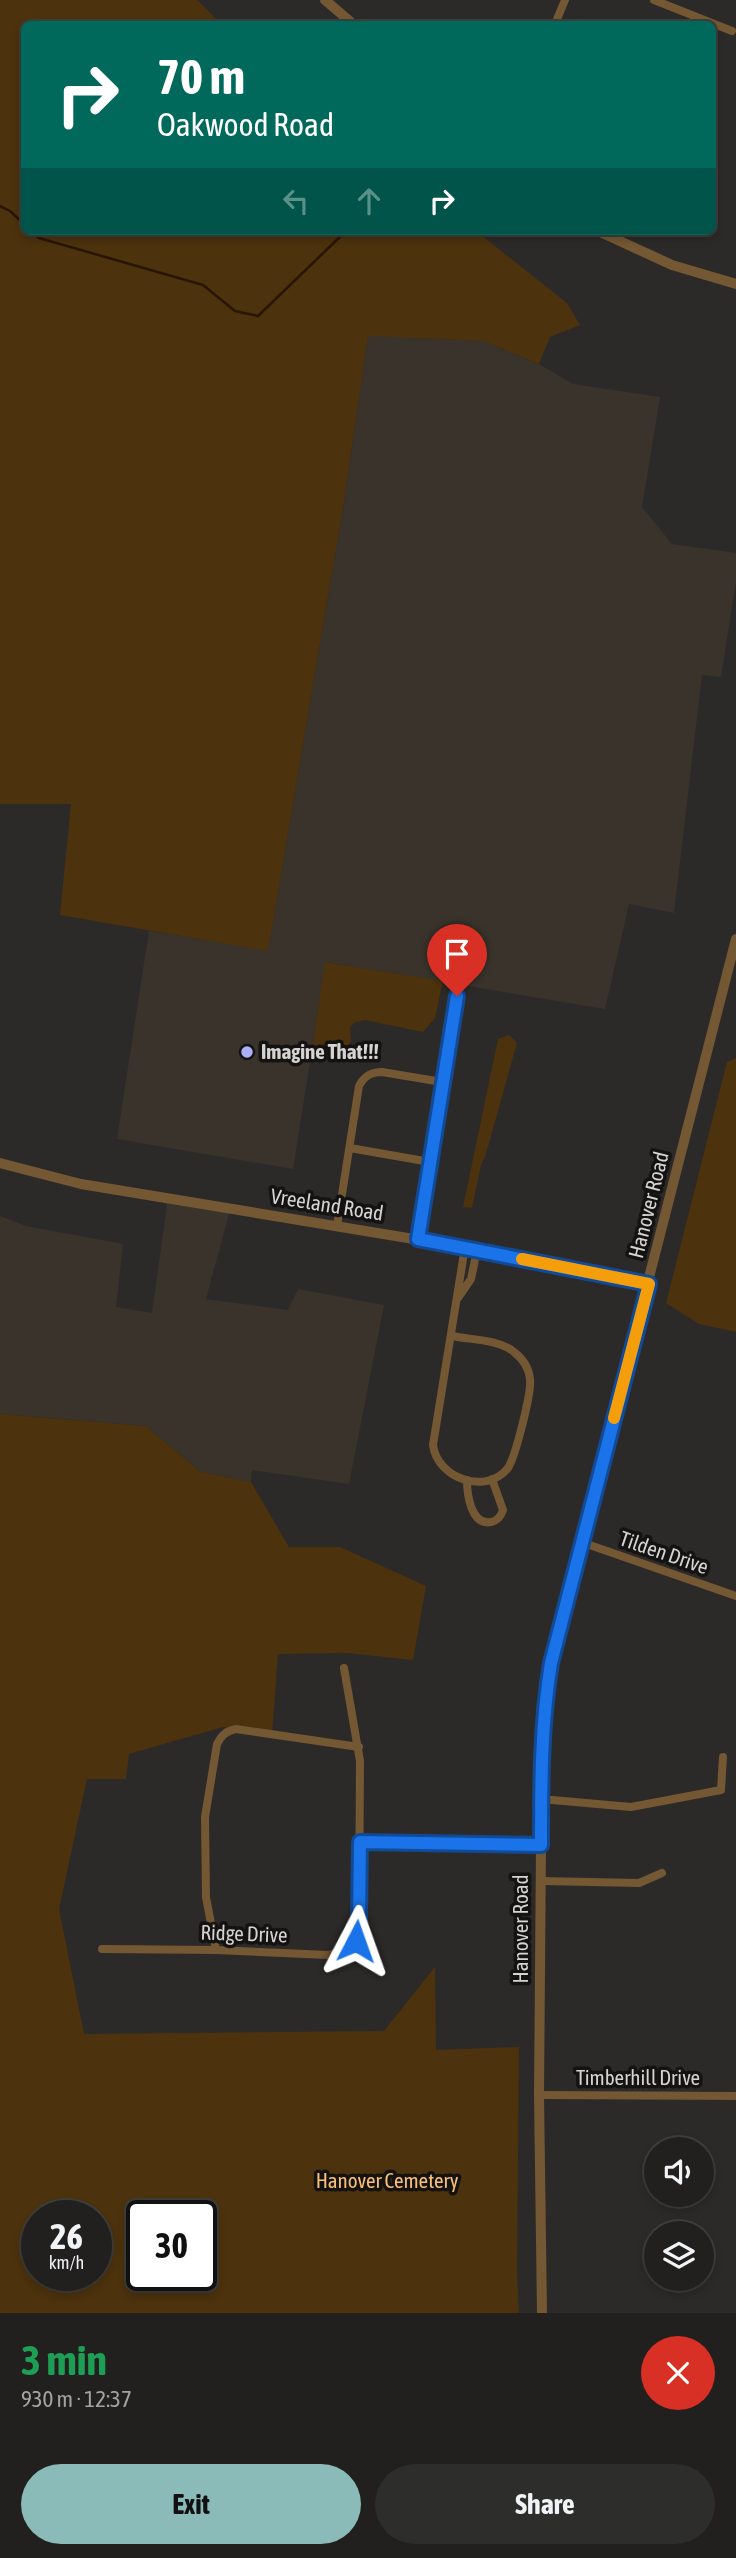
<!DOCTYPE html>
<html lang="en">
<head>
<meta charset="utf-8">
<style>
	:root { --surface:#21201e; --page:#2d2d2b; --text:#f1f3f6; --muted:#a2a3a4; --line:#3e3e3c; --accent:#8bbbb9 }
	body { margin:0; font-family:"Asap Condensed",sans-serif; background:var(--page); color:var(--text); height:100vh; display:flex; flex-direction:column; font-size:26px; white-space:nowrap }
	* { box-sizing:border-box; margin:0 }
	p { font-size:23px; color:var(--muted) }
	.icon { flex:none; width:38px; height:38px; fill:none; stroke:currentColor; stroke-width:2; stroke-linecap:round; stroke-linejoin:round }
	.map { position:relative; height:2313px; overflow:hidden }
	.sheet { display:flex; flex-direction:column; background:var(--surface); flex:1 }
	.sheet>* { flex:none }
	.hud { position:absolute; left:21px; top:21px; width:695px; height:214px; border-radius:10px; box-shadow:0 4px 10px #0003,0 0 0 2px var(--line); background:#00695c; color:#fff; overflow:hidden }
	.fabs { position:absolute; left:644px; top:2137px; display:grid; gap:14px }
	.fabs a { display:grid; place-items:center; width:70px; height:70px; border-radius:50%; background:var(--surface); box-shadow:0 4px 10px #0003,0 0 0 2px var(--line); font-size:35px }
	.speed { position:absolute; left:21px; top:2200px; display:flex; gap:14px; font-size:35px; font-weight:700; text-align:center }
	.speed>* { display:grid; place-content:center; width:91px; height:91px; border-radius:50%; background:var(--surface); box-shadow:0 4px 10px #0003,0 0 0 2px var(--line); line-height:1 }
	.speed small { font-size:18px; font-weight:400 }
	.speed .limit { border:4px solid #111; border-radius:10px; background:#fff; color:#111 }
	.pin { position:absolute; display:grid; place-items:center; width:60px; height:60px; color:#fff; margin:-72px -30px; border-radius:50% 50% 50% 0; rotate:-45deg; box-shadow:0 0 7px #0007 }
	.pin .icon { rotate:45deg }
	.me { position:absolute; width:77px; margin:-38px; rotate:4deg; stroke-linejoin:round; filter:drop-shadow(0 0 5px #0008) }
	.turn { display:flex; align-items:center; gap:24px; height:147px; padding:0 21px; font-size:32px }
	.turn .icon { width:91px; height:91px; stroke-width:2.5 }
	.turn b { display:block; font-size:49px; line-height:60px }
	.lanes { display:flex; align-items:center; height:66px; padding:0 21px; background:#0003; justify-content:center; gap:35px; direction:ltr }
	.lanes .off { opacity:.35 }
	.round { display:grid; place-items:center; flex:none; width:74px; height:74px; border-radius:37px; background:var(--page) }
	.headline { display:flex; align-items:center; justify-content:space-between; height:119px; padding:0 21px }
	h1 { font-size:42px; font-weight:700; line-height:52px; color:#1e9e55 }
	.primary-button { display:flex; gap:14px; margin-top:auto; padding:14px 21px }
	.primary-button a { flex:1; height:80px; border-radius:42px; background:var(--accent); color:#111; font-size:28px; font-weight:700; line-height:80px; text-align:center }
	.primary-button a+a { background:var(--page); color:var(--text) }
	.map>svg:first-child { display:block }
</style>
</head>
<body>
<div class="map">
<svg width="736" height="2313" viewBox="0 0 736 2313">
	<rect width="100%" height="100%" fill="#2c2a28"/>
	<path fill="#39332b" d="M368,335L483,341L539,364L573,384L660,397L642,507L672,544L736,553V581L721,677L702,675L674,913L629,904L605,1009L326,962L293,1169L117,1139L149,931L268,950L343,508Z
		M168,1198L230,1210L206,1299L288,1310L298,1289L384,1305L349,1484L252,1470L251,1482L201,1472L146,1426L0,1414V1216L26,1226L123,1244L116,1307L152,1313Z"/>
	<path fill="#4c320d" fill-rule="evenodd" d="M0,0H197L221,24H24V231H476L567,303L580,325L550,337L539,364L483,341L368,336L343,508L268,951L60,915L71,804H0Z
		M325,962L443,981L435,1018L423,1032L365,1020L355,1022L350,1028L351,1040L344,1056L311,1058Z
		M509,1035L517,1043L486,1154L481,1165L472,1208L463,1207L498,1039Z
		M736,1058V1332L699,1324L666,1303L727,1062Z
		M0,1414L146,1426L201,1472L251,1482L289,1547H340L426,1586L413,1660L347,1653L278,1654L272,1734L223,1727L129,1754L126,1779H87L59,1909L84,2034L384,2031L435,1967L436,2050L519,2047L517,2272L519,2313H0ZM37,2216H96V2275H37ZM142,2216H201V2275H142Z"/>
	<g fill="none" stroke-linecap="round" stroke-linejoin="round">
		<path stroke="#281500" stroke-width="2.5" d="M0,206L10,211L24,224
			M31,231L39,238L203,285L235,311L258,316L346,231"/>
		<path stroke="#745733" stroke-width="8" d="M654,0L732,31
			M555,24L565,0
			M350,1148L430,1162
			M337,1226L359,1086C364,1076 371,1072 382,1072L442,1082
			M418,1239L457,996
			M458,1298L471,1279L477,1250
			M452,1336C471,1340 499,1339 514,1352C523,1359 529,1368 530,1379C532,1392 515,1458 508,1468C486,1496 437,1478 433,1445L465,1247
			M467,1480C467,1494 471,1526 491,1522C498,1521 501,1516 503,1510L492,1479
			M581,1542L736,1596
			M541,1799L631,1807L721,1790L723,1757
			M360,1842L541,1845
			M541,1881L639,1883L662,1873
			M102,1949L216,1950L328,1955C353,1951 357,1945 359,1920L360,1761L344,1668
			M216,1950L206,1897L205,1817L217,1744C222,1735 226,1731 236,1729L359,1747
			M539,2095L736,2096"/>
		<path stroke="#745733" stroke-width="10" d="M325,0L353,24
			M598,231L672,265L736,284
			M0,1163L81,1184L438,1243L649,1284
			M542,2313L539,2095L541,1845L545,1699L551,1663L581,1542L736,939"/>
	</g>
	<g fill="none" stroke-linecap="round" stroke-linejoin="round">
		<defs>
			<path id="route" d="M356,1941L359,1920L360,1842L541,1845C541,1784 541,1723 551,1663L649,1284L418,1239L457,996"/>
		</defs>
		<use href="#route" stroke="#114b97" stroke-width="18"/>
		<use href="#route" stroke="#1a73e8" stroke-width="12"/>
		<path stroke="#f59e0b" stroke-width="12" d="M522,1259L649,1284L614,1418"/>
	</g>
	<circle fill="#acaffb" stroke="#141312" stroke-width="2.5" cx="247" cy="1052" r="7"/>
	<g text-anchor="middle" stroke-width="7" stroke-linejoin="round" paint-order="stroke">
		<g font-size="21" font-weight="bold" fill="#d5d4d2" stroke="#141312" text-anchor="start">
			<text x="261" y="1059">Imagine That!!!</text>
		</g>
		<g font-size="21" fill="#d5d4d2" stroke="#141312">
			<text transform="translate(327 1205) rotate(9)" y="7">Vreeland Road</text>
			<text transform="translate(649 1205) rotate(-76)" y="7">Hanover Road</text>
			<text transform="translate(664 1553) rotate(19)" y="7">Tilden Drive</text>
			<text transform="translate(521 1929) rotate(-90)" y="7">Hanover Road</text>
			<text transform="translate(244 1934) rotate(2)" y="7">Ridge Drive</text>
			<text x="638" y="2085">Timberhill Drive</text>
		</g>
		<g font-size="21" fill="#fac075" stroke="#141312">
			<text x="387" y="2188">Hanover Cemetery</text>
		</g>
	</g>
</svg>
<div class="fabs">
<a><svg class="icon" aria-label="sound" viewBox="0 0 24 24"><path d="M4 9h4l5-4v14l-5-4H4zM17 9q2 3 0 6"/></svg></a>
<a><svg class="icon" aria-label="layers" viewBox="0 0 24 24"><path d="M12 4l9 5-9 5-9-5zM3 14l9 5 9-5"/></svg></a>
</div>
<div class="speed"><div>26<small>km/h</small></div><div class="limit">30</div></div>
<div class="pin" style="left:457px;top:996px;background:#d93025"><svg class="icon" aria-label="arrive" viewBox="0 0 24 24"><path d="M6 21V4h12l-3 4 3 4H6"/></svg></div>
<svg class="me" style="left:356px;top:1941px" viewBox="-20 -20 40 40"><path d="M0-17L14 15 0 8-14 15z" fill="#1a73e8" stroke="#fff" stroke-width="4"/></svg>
<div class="hud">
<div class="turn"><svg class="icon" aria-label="right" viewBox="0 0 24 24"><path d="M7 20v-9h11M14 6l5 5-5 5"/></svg><div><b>70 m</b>Oakwood Road</div></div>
<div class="lanes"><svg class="icon off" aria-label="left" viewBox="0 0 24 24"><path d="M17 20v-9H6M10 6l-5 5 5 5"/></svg><svg class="icon off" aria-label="ahead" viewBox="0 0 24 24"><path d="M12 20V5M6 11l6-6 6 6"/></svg><svg class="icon" aria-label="right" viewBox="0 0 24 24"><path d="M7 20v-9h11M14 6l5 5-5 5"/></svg></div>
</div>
</div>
<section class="sheet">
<div class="headline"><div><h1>3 min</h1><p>930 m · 12:37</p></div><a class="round" style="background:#d93025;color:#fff"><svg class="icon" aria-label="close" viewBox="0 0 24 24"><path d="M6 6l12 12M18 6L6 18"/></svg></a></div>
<div class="primary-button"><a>Exit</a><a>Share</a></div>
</section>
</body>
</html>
